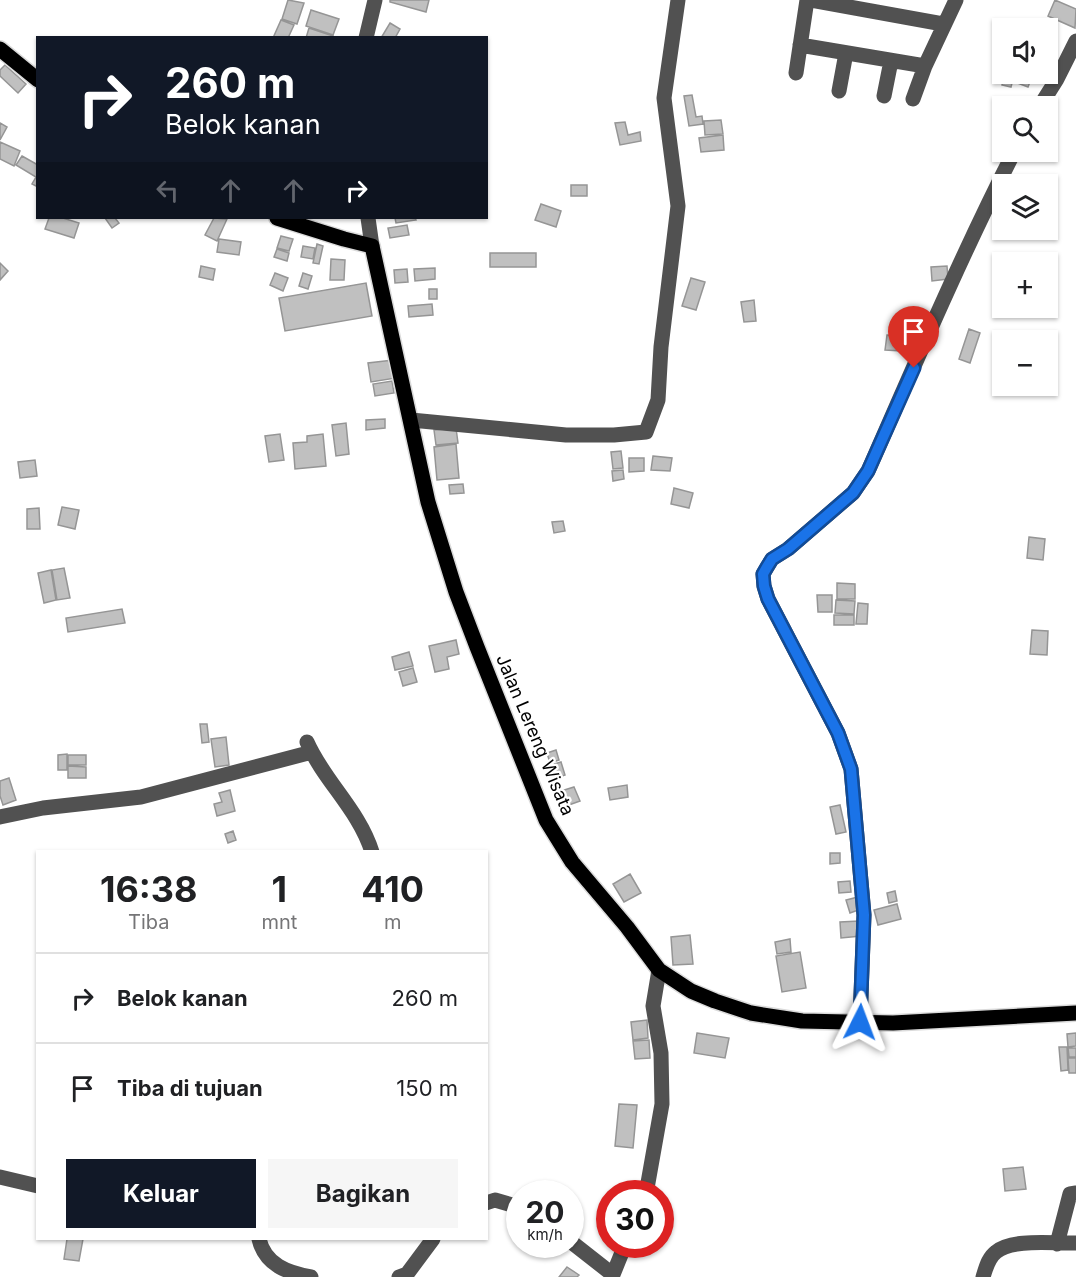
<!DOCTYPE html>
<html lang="id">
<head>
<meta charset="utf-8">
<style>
	:root { --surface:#fff; --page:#f6f6f6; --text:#202124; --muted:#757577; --line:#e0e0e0; --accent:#111827 }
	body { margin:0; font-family:Inter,sans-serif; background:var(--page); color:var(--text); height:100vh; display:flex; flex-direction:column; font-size:22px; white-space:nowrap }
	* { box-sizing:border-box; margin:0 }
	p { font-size:20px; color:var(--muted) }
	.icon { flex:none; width:33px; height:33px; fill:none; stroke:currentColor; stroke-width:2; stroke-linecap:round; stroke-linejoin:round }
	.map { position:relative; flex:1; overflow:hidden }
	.panel { position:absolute; left:36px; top:850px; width:452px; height:390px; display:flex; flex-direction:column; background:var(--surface); border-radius:0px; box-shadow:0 2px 4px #0004 }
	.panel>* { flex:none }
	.guide { position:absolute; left:36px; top:36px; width:452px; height:183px; border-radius:0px; box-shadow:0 2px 4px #0004; background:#111827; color:#fff; overflow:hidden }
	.controls { position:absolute; left:992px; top:18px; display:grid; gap:12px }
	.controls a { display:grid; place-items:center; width:66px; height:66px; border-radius:0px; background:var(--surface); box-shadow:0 2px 4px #0004; font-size:30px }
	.speed { position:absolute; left:506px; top:1180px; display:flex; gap:12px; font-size:30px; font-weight:700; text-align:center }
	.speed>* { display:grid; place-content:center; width:78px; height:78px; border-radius:50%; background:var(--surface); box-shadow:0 2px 4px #0004; line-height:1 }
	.speed small { font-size:15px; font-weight:400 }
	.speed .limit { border:9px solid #d22; background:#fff; color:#111 }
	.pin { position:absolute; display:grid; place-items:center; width:51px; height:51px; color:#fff; margin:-62px -26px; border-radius:50% 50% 50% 0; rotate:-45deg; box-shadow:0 0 6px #0007 }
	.pin .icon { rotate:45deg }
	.me { position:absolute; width:66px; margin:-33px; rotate:3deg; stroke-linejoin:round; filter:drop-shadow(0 0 4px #0008) }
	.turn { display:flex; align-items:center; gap:21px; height:126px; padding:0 30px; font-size:27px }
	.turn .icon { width:78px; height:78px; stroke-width:2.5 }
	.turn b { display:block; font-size:42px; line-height:51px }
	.lanes { display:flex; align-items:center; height:57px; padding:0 30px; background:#0003; justify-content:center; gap:30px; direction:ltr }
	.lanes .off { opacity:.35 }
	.eta { display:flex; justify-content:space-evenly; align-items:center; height:102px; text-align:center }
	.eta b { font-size:36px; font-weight:700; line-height:42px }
	.cta { display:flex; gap:12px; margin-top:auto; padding:12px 30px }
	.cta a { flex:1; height:69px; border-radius:0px; background:var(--accent); color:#fff; font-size:24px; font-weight:700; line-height:69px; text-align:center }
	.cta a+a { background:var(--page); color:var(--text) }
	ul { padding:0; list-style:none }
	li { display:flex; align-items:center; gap:18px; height:90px; padding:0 30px; border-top:2px solid var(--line) }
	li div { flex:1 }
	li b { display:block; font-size:22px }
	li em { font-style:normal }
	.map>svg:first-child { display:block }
</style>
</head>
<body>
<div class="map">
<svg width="1076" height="1277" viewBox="0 0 1076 1277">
	<rect width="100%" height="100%" fill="#fff"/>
	<path fill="#c0c0c0" stroke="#959595" stroke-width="1.5" d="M288,0L304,3L297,24L282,19Z
		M390,0H429L426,12L390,2Z
		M1055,0L1076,9L1075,28L1048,16Z
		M311,10L339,19L333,35L306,26Z
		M281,20L294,25L288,38H273Z
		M390,23L400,29L395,38H381Z
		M309,28L333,36L332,38H306Z
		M5,65L26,84L18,93L0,76V70Z
		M1008,74H1033L1028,87L1015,82L1016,77Z
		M1004,77L1013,79L1011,87L1002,85Z
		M692,95L696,117L702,116L703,124L689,126L684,96Z
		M721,120L723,134L705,135L704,121Z
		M625,122L628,135L640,132L641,141L620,145L615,123Z
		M0,123L7,127L0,140Z
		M723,135L724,150L701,152L699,138Z
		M0,142L20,151L14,166L0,159Z
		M22,156L38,165V187L32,184L36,177L16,165Z
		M1039,177L1057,183L1051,200L1047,198V184H1036Z
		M571,185H587V196H571Z
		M541,204L561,211L556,227L535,220Z
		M49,218H63L79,223L74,238L45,229Z
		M105,218H115L119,223L112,228Z
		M214,218L227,219L217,241L205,235Z
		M395,218H415L416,220L396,223Z
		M407,225L409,235L390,238L388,228Z
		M281,236L293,239L289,251L277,248Z
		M219,239L241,242L239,255L217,252Z
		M317,244L323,246L319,264L313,263Z
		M303,246L315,248L313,259L301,257Z
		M277,249L289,253L287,261L274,257Z
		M490,253H536V267H490Z
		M331,259L345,260L344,280H330Z
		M0,263L8,271L0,280Z
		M201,266L215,269L213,280L199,277Z
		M947,266L948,279L932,281L931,267Z
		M435,268V279L415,281L414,269Z
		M407,269L408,282L395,283L394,270Z
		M275,273L288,278L283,291L270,285Z
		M303,273L312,276L308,289L299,286Z
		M691,278L705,282L696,310L682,306Z
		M366,283L372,316L285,331L279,298Z
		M429,289H437V299H429Z
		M754,300L756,321L744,322L741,302Z
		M432,304L433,315L409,317L408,306Z
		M969,329L980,333L970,363L959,359Z
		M887,335L903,337L902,351L885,350Z
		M393,360L396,378L371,382L368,363Z
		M392,381L394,393L375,396L373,384Z
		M385,419V428L366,430V420Z
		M346,423L349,454L336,456L332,425Z
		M456,428L458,443L436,445L434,430Z
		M280,434L284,460L269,462L265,436Z
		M323,434L326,466L295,469L293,443L307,442V436Z
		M456,444L459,478L437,480L434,447Z
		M621,451L623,468L613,469L611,452Z
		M653,456L672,458L670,471L651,470Z
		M629,458H644V471L629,472Z
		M35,460L37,476L20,478L18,462Z
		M623,470L624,479L613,481L612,471Z
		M463,484L464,493L450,494L449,485Z
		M674,488L693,493L689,508L671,504Z
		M62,507L79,510L75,529L58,525Z
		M39,508L40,529H27V509Z
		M563,521L565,531L554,533L552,522Z
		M1029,537L1045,539L1043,560L1027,558Z
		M64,568L70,598L57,600L52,570Z
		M51,570L56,600L44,603L38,573Z
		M837,583L855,584V599H837Z
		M817,595H832V612H818Z
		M836,600L855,601L854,614L835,613Z
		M858,603L868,604L867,624H856Z
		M122,609L125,623L68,632L66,618Z
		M834,615H854V625H834Z
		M1032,630L1048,631L1047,655L1030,654Z
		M456,640L459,654L447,657L449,669L435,672L429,646Z
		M409,652L413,666L395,670L392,657Z
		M413,668L417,682L403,686L399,672Z
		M200,724H207L209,742L202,743Z
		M226,737L229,765L215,767L211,739Z
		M556,750L559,760L550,763L547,753Z
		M67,754V770H58V755Z
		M68,755H86V765H68Z
		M561,762L565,775L556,778L551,765Z
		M68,766L86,767V778H68Z
		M9,778L16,800L3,805L0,796V781Z
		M627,785L628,797L610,800L608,788Z
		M574,787L580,801L566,806L561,791Z
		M230,790L235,811L217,816L214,804L222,802L219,793Z
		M840,805L846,832L836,834L830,807Z
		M233,831L236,840L228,843L225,834Z
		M830,853H840V863L830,864Z
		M630,874L641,893L624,902L613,884Z
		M850,881L851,892L839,893L838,882Z
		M895,891L897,901L889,903L887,893Z
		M858,897L861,909L850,913L846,900Z
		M897,904L901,919L878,925L874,910Z
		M859,921L861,936L841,938L840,922Z
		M690,935L693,964L673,965L671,937Z
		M790,939L791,952L777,954L775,942Z
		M800,952L806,988L782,992L776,956Z
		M647,1020L648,1038L633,1040L631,1022Z
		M697,1033L729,1038L725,1058L694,1053Z
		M1076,1033V1046L1068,1047L1067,1034Z
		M649,1040L650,1058L635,1059L633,1041Z
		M1059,1047H1067L1068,1070L1061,1071Z
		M1068,1048H1076V1057H1069Z
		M1068,1058H1076V1073H1069Z
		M619,1104L637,1105L633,1148L615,1146Z
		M1023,1167L1026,1189L1005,1191L1003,1169Z
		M607,1217H609V1234L601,1230Z
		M67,1239H83L79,1261L64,1259Z
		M567,1267L579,1275L577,1277H559Z"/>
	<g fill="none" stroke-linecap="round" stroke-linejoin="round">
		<defs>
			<path id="major" d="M0,49L38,80
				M277,218L344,239L372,246L428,502L456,592L477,647L546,820L572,862L627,927L659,970L691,991L715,1001L751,1013L802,1021L893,1023L1076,1013"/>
		</defs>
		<use href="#major" stroke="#dbdbdb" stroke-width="18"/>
		<path stroke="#515151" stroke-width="15" d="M811,0L943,24
			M366,38L375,0
			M800,45L925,66
			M796,73L807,0
			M839,91L846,53
			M884,96L891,61
			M913,99L925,66L956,0
			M1040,106L1057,79L1076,41
			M368,218L372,246
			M411,420L566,435H614L646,432L658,400L661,347L678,206L664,98L678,0
			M307,742C324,781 359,810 372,852
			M0,817L43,808L141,797L312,752
			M860,1022L864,915L851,769L838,733L768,599L764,586L763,574L772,559L788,549L853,493L868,471C915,364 961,256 1014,152
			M0,1177L38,1186
			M646,1194L662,1104L661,1053L653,1006L659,970
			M486,1203L495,1200L519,1207
			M259,1239C265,1265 288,1273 311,1277
			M570,1241L612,1274
			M1057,1244L1070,1194L1076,1193
			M399,1277L407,1274L433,1239
			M612,1277L625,1245
			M983,1277C986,1268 988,1258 996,1252C1013,1238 1055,1244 1076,1243"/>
		<use href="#major" stroke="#000" stroke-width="15"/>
	</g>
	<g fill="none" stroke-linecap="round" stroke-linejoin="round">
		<defs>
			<path id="route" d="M860,1022L864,915L851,769L838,733L768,599L764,586L763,574L767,567L772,559L788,549L853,493L868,471L914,368"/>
		</defs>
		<use href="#route" stroke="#114b97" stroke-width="15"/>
		<use href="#route" stroke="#1a73e8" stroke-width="10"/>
	</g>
	<g text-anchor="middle" stroke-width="4.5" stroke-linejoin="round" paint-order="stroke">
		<g font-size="18" fill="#000" stroke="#fff">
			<text transform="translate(535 735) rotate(67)" y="6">Jalan Lereng Wisata</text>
		</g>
	</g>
</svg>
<div class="controls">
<a><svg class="icon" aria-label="sound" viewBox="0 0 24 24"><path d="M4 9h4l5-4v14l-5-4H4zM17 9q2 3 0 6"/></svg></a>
<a><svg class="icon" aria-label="search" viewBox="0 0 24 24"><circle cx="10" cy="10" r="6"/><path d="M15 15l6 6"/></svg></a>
<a><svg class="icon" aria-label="layers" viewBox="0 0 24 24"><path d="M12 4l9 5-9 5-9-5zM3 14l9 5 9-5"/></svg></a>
<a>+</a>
<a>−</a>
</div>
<div class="speed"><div>20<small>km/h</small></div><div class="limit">30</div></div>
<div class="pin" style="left:914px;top:368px;background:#d93025"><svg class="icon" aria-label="arrive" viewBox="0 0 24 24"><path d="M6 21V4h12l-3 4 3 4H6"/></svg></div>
<svg class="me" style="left:860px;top:1022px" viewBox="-20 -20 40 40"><path d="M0-17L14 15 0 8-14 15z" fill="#1a73e8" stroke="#fff" stroke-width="4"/></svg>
<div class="guide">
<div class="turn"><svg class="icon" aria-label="right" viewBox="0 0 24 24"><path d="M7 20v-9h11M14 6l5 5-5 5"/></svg><div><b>260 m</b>Belok kanan</div></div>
<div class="lanes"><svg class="icon off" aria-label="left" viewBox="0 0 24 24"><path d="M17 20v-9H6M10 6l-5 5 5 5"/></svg><svg class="icon off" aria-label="ahead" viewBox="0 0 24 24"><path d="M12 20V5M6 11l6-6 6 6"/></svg><svg class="icon off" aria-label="ahead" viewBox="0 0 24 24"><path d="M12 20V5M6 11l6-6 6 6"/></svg><svg class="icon" aria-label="right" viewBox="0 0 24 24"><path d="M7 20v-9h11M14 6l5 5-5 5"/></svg></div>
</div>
<section class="panel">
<div class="eta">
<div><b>16:38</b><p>Tiba</p></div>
<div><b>1</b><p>mnt</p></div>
<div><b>410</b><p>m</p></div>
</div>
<ul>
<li><svg class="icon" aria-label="right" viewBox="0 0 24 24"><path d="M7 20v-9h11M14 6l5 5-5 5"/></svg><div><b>Belok kanan</b></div><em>260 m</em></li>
<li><svg class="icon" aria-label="arrive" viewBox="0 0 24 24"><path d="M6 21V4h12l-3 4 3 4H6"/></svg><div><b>Tiba di tujuan</b></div><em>150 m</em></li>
</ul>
<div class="cta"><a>Keluar</a><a>Bagikan</a></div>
</section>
</div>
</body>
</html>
